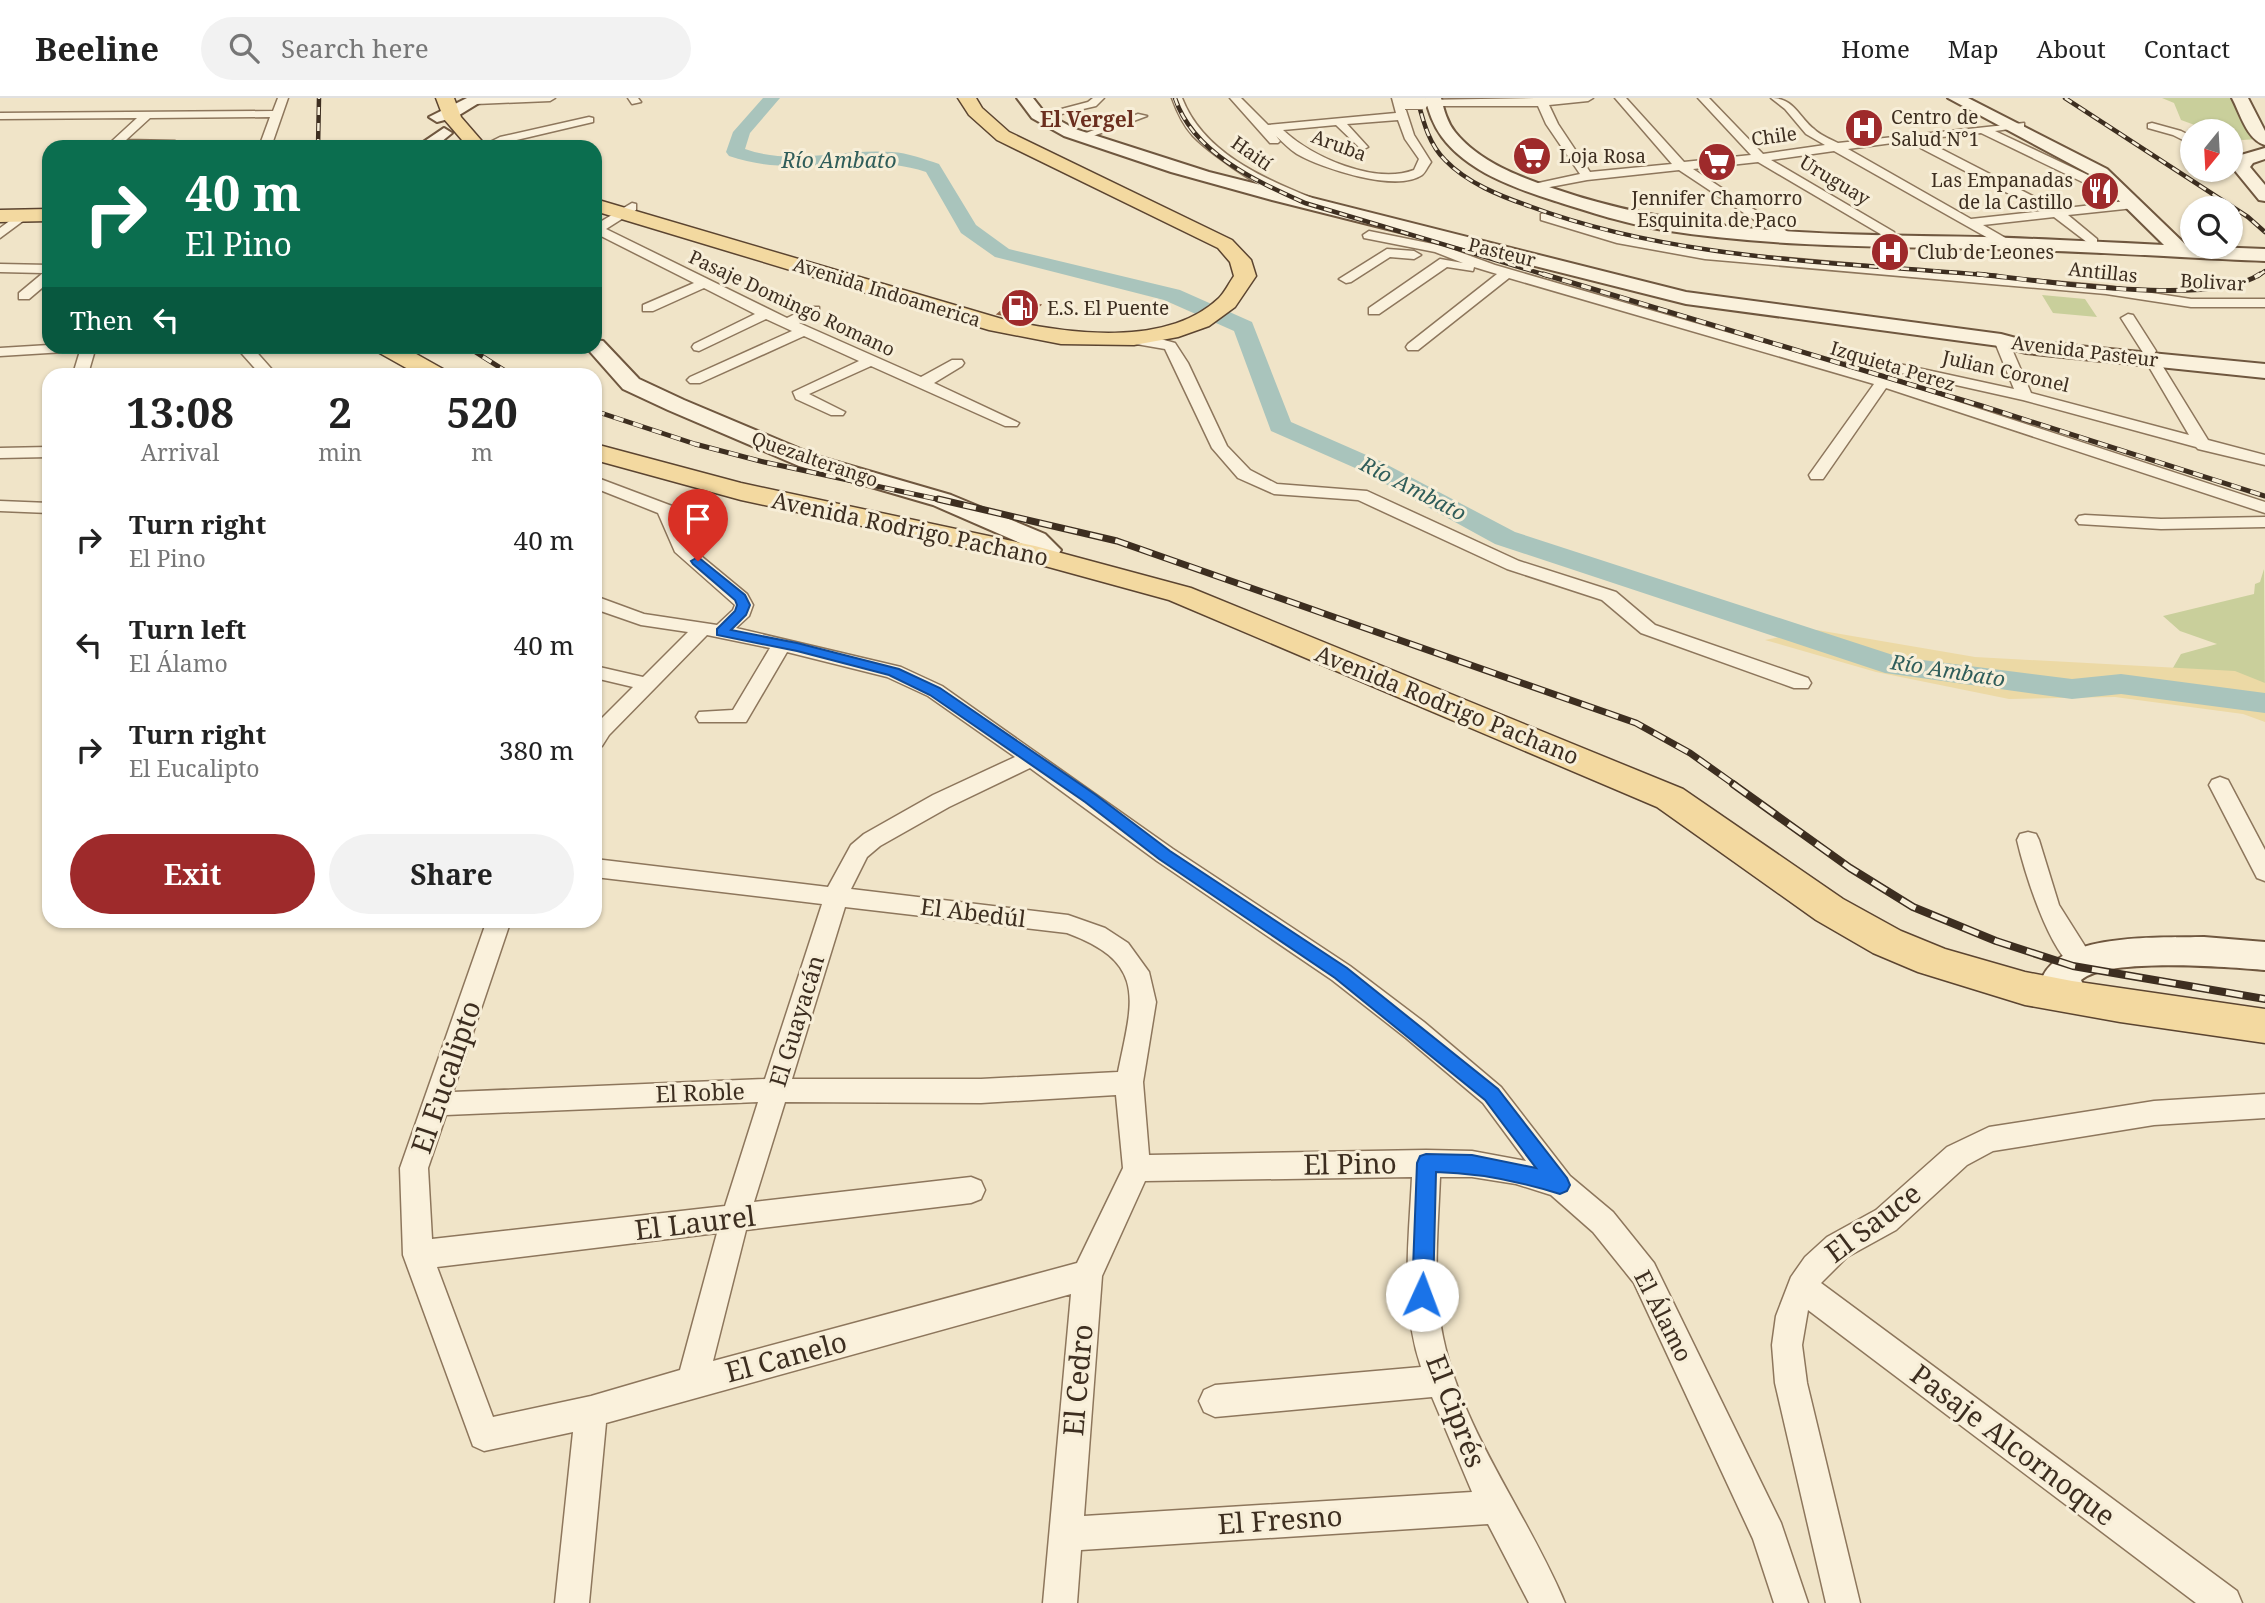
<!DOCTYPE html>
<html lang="en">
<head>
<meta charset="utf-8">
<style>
	:root { --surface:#fff; --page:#f2f2f2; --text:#222; --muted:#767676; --line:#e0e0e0; --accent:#9e2a2b }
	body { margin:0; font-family:"Noto Serif",serif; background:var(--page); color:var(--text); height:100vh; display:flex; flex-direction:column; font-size:26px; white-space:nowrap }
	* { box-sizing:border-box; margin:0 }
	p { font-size:23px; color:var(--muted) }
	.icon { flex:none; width:38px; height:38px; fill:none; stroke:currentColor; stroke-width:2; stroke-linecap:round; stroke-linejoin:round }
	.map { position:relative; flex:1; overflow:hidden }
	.details { position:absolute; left:42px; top:270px; width:560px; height:560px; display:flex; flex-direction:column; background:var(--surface); border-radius:21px; box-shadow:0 2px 5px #0004 }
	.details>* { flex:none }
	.guide { position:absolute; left:42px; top:42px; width:560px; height:214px; border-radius:21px; box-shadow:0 2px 5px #0004; background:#0b6e4f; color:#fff; overflow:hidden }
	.needle { width:46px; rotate:198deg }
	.fabs { position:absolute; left:2180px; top:21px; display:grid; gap:14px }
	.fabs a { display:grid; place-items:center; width:63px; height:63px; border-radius:50%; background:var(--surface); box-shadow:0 2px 5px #0004; font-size:35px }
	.pin { position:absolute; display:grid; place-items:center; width:60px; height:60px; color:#fff; margin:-72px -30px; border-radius:50% 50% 50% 0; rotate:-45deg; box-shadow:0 0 7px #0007 }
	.pin .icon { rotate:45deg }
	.me { position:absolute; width:77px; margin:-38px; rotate:2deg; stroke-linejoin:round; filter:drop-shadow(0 0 5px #0008) }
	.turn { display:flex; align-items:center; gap:24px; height:147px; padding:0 28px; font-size:32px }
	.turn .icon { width:91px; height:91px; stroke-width:2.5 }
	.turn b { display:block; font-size:49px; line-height:60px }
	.then { display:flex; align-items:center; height:66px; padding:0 28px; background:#0003; gap:14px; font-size:26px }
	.eta { display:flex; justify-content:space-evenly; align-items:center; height:119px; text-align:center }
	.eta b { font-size:42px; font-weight:700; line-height:49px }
	.action { display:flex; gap:14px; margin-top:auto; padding:14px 28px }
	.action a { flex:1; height:80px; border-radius:42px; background:var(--accent); color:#fff; font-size:28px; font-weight:700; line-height:80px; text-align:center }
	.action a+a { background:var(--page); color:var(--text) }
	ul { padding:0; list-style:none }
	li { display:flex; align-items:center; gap:21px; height:105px; padding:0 28px }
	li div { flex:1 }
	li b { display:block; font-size:26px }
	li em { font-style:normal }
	header { display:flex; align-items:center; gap:42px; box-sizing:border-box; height:98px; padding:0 35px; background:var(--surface); border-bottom:2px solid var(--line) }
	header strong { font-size:33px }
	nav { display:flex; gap:38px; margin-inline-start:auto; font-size:24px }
	.search { width:490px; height:63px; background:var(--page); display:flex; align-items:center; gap:18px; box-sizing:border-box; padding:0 24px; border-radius:38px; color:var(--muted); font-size:26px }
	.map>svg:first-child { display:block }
</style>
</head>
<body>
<header>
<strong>Beeline</strong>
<div class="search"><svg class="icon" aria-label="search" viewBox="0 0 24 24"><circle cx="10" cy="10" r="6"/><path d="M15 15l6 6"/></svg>Search here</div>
<nav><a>Home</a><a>Map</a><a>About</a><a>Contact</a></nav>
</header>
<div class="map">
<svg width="2265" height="1505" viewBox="0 0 2265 1505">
	<rect width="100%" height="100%" fill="#f0e4c8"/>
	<path fill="#c9cf9b" d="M2162,0H2234L2257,41L2243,42L2231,40V33H2211L2181,22L2174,5Z
		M2042,197L2085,201L2097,219L2053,215Z
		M2264,471L2265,602L2166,582L2181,556L2217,546L2180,533L2163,518L2254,496L2255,486L2260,484Z"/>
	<path fill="#ecd9a5" d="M1817,532L1975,559L2235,573L2265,585V624L2243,616L2115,599L2009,601L1876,574L1765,542Z"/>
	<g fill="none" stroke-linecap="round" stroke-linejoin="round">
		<path fill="#a9c4bc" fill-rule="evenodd" d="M763,0H780L750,35L745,51C793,68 843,50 892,54C908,55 924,61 939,66L976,127L1009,151L1180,192L1252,224L1291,324L1380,363L1515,434L1899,559L2072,581L2121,576L2265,595V615L2121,596L2072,601L1885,575L1495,446L1362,373L1271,333L1234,233L1164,202L995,159L961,135L926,74C858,52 798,82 729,58L726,54L733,34Z"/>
	</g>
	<path fill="#cf9f7d" stroke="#8d5f41" stroke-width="2" d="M1014,202L1040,207L1024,221L998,216Z"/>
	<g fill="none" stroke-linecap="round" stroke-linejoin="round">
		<defs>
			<path id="street" d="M278,0H288L271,49H259L270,19L150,20L126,42L175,43L181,46L177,49L112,47V43L137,20L0,21V15L273,13Z
				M475,0H555L550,3L476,6L471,3Z
				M628,0H638L641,4L632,6Z
				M1093,0H1104L1096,8L1040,21L1035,18L1088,4Z
				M1172,0H1182C1203,54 1262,80 1312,100V106C1286,110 1212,58 1193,38C1183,27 1177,14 1172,0Z
				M1230,0H1241L1268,27L1396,15L1392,0H1402L1414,37L1431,64C1428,68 1425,75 1422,77C1396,95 1321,70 1297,56C1289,51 1283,44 1276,38L1280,43L1278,45H1270ZM1398,22L1405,41L1419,61L1414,72C1374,87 1312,59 1283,32L1336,27L1362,52L1368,49L1347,26Z
				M1535,0H1593L1588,3L1549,7L1558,26L1590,74L1672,66L1615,0H1626L1684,64L1751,57L1698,0H1709L1763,56L1825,47L1806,36L1785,11L1771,0C1794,0 1798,18 1814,31C1820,37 1830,41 1838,45L2024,25V29L1995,33L2107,86L2126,92V98L2099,92L1981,35L1922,41L2058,111L2134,102L2140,106L2134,110L2068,117L2097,141V147L2092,148L2054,119L1983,127L2009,142L2010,145L2004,149L1834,53L1771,62L1894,134V140L1889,141L1758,64L1693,71L1791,136L1792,139L1786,143L1679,72L1587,82L1529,93V87L1580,76L1546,26L1538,8H1422L1417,5L1422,2ZM1907,43L2042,113L1971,121L1848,51Z
				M1138,16L1147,18L1085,41L1075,39Z
				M589,19L593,20V24L508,44L499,47L501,49H489L486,46L500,39Z
				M2152,25L2181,33L2193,39V47L2173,37L2148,30V26Z
				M632,105L636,106V112L606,131L787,220L809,209H819V215L799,225L921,279L952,262H962L964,265L962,268L934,285L1019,325L1017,328H1005L871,268L809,296L845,314L843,317H831L796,301L793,294L859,263L804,238L700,285H690L687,282L690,279L792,233L766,221L699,253L694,252L692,249L694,246L755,216L704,190L653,213H643V207L694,185L595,135V127Z
				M23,113L27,114V120L0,140V130Z
				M1545,115L1619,137L1705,153L2106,188L2191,201H2265V209H2191L2106,196L1705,161L1617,145L1541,122V116Z
				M1369,133L1443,148L1495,167L1888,281L2265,404V415L1886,290L1823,381H1811L1809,377L1874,286L1509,180L1418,252H1408L1406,249L1408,246L1497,176L1474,169L1473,173L1447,169L1379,216H1369V210L1440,161L1463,165L1435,154L1364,140L1363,137Z
				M1387,151L1414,153L1421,157L1414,161L1390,159L1351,184L1346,185L1339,181Z
				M0,166L49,167V184L29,201H19V195L43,175L0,174Z
				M2128,216L2133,217L2156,253L2154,256H2144L2142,253L2121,220Z
				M1124,236L1150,238L1175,245L1188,265L1227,348L1250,372L1277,386L1367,393L1519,463L1616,494L1655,527L1808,580L1811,585L1808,590H1794L1641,535L1602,502L1507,471L1358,402L1274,396L1238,380L1212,350L1165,251L1119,243L1117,240Z
				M2001,238L2008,242L2031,295L2189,337L2145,262L2152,258L2157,259L2208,342L2265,357V367L2198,351L2196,349L2023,302L1844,262L1837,258L1844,254L2014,291L1994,242Z
				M49,247V248H103L95,252L88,276H73L80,253L0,258V250Z
				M235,248H251L276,276H260Z
				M49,349V359L0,360V350Z
				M595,379L672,408L689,448L747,496L753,507L749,518L736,530L901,569L942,588L1173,751L1350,868L1424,924L1501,989L1570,1078L1613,1114L1654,1165L1781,1425L1808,1505H1774L1753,1441L1634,1185L1593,1134L1551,1097L1516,1086L1472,1079H1440C1438,1132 1432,1186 1443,1239C1463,1335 1528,1416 1565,1505H1529L1488,1426L1081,1452L1077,1505H1043L1071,1196L606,1325L589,1505H555L573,1334L484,1353L473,1348L403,1157L400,1070L487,822H511L453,994L765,981L822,806L595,779V761L828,789L851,747L864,736L933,697L1015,659L928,598L887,579L787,554L746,624H699L696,619L699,614L733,612L770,550L707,537L609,637L602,648L595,650V627L633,589L595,580V568L643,579L688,534L641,527L595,511V498L644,516L717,527L733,512L735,507L675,454L658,415L595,390ZM1030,670L1157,763L1332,882L1406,940L1483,1005L1526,1063L1472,1053L1426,1052L1149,1057L1143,984L1156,904L1149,874L1128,845L1105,830L1068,817L851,791L867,759L880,748L949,709ZM845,809L1067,835C1149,865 1132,904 1118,974L981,981H792ZM1116,997L1123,1070L1077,1165L713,1263L746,1132L971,1105L981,1101L985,1092L981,1083L971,1079L754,1104L785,1004L981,1005ZM758,1004L725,1108L432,1141L428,1070L446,1017ZM1412,1079C1409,1143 1400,1207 1421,1269L1215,1287L1204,1292L1199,1303L1204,1314L1215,1319L1432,1299L1472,1394L1084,1418L1102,1178L1145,1083ZM717,1135L680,1272L591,1298L493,1319L437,1169Z
				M0,403L49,405V415L0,413Z
				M2085,417L2161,421L2265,419V429L2161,431L2079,426L2076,422L2079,418Z
				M2220,679L2228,682L2265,752V783L2257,780L2209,687L2212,682Z
				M2028,734L2036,736L2039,742L2059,807L2095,864L2092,871C2086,873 2081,875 2076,871C2049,855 2024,772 2017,742L2020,736Z
				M2265,996V1020L2154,1027L1993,1053L1967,1067L1896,1132L1847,1159L1821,1185L2237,1493L2242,1505H2196L1808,1212L1802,1247L1807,1285L1860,1505H1826L1775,1285L1772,1247L1776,1218L1791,1179L1805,1159L1827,1139L1876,1112L1947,1049L1989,1029L2154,1003Z"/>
			<path id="secondary" d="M467,0H487L456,19L437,24L429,19Z
				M1017,0H1033L1044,14L1075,31L1209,74L1686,194L2001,236L2027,243L2265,266V280L2026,255L1999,248L1686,206L1272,102L1171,74L1064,38L1032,20Z
				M1425,0H1441C1444,12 1447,24 1455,34C1479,64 1520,79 1555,91C1694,139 1839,136 1984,139C2044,141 2104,144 2164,147L2095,79L1948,0H1968L2107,71L2187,148L2265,151V163C2186,160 2106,154 2027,152C1905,148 1783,151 1663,132C1626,126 1590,114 1555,103C1515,90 1468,74 1442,39C1433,27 1429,14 1425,0Z
				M2232,0H2248L2265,33V47C2247,42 2240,15 2232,0Z
				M444,30L452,35L435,49H416Z
				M2265,50V61L2253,65L2250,69L2265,87V103L2259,102L2232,69L2241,57Z
				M595,242L603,243L639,281L684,302L817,358L951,397L1045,436L1061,452L1057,458C1043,461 1037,456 1027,448L933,407L799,368L668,312L623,291L585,248H595Z
				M2204,839L2265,844V872C2228,869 2108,859 2081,882L2089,899L2084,910L2071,914L2058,910L2043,878C2065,834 2161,840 2204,839Z"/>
			<path id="primary" d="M436,0H454L461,19L487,49H468L444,21Z
				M958,0H976L982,10L1009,34L1232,142L1251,162L1256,178L1235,209L1209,228L1178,239L1134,247L1061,246L989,232L595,113V101L1002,221C1066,236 1167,250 1219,200C1225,194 1229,185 1234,178L1230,164L1218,150L997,42L969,17Z
				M49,111V123L0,124V112Z
				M373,248H402L443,271L446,276H417L376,253Z
				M595,346L741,385L1035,448L1191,490L1683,691L1843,801L1901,833L1945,851L2025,874L2072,883L2265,911V945L2120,924L2025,907L1918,874L1873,855L1816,822L1657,709L1169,502L1034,465L741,402L595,362Z"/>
		</defs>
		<use href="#street" stroke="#8d765c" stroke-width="3"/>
		<use href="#secondary" stroke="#6f573f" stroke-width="4"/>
		<use href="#primary" stroke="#5b4430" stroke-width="3"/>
		<use href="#street" fill="#faf1dc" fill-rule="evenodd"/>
		<use href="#secondary" fill="#faf1dc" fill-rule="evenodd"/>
		<use href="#primary" fill="#f3d9a0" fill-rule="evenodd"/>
		<defs>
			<path id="rail-far3" d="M1175,0C1193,55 1256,83 1305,105L1549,178
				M1417,0C1423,22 1428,45 1445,62C1467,85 1500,98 1529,108C1677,163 1841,164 1997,178
				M2065,0L2248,119L2265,134
				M318,49L319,0
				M2258,178L2265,173"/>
			<path id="rail-far2" d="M1543,176L1982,308L2265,398
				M1977,176C2039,182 2212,210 2260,176
				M466,248L510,276
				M595,313L695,346L764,364L946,403"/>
			<path id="rail-far1" d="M938,401L1117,443L1636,625L1690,655L1735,687"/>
			<path id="rail" d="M1733,686L1850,770L1913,809L1996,843L2073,868L2265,901"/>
		</defs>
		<use href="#rail-far3" stroke="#3d2e20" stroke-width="4.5"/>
		<use href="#rail-far2" stroke="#3d2e20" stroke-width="5"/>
		<use href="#rail-far1" stroke="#3d2e20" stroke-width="7"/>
		<use href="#rail" stroke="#3d2e20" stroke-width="8"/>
		<use href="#rail-far3" stroke="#f7eed8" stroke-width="2.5" stroke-dasharray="8" stroke-linecap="butt"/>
		<use href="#rail-far2" stroke="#f7eed8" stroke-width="3.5" stroke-dasharray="10" stroke-linecap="butt"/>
		<use href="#rail-far1" stroke="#f7eed8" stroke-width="4.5" stroke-dasharray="13" stroke-linecap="butt"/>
		<use href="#rail" stroke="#f7eed8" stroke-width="5" stroke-dasharray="17" stroke-linecap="butt"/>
		<defs>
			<path id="street-bridge" d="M1405,5H1422"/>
		</defs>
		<use href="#street-bridge" stroke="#8d765c" stroke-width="14" stroke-linecap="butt"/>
		<use href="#street-bridge" stroke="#faf1dc" stroke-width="12"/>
	</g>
	<path fill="#1a73e8" stroke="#114b97" stroke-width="2" d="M698,459L745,497L750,507L746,517L731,532L797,545L899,571L940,590L1096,697L1170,753L1347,870L1498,991L1567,1080L1570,1087L1567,1093L1560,1096C1519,1083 1480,1075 1436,1074L1433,1197L1430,1205L1422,1208L1415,1205L1412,1197L1417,1065L1420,1058L1426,1056L1472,1057L1536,1070L1485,1002L1335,880L1159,761L1085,704L930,597L889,577L797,553L717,537V531L735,513L737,507L735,502L693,466L691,463Z"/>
	<defs>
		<symbol id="hospital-disc" viewBox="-11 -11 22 22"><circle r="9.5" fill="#9e2a2b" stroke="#f7eed8"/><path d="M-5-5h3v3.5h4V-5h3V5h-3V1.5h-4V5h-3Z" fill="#fff"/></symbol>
		<symbol id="supermarket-disc" viewBox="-11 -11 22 22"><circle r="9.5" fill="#9e2a2b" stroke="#f7eed8"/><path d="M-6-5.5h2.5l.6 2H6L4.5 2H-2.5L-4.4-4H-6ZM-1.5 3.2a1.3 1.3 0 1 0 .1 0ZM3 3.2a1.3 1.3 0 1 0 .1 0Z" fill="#fff"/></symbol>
		<symbol id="restaurant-disc" viewBox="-11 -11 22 22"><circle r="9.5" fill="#9e2a2b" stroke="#f7eed8"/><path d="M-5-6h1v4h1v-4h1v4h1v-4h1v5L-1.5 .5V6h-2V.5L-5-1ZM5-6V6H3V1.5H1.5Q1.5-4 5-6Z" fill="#fff"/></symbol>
		<symbol id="fuel-disc" viewBox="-11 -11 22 22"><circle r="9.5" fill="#9e2a2b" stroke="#f7eed8"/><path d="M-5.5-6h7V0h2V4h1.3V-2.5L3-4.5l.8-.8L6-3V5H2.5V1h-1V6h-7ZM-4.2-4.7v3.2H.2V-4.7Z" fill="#fff"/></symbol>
	</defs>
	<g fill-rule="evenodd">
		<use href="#hospital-disc" x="1842" y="8" width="44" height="44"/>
		<use href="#supermarket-disc" x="1510" y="36" width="44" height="44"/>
		<use href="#supermarket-disc" x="1695" y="42" width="44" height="44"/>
		<use href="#restaurant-disc" x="2078" y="71" width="44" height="44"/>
		<use href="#hospital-disc" x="1868" y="132" width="44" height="44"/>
		<use href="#fuel-disc" x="998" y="188" width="44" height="44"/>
	</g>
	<g text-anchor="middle" stroke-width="6" stroke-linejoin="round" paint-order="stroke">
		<g font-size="19" fill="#3d2e20" stroke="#f7eed8" text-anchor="start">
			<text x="1891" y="26">Centro de<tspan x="1891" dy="22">Salud N°1</tspan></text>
			<text x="1559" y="65">Loja Rosa</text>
			<text x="2073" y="89" text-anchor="end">Las Empanadas<tspan x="2073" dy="22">de la Castillo</tspan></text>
			<text x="1717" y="107" text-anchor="middle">Jennifer Chamorro<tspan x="1717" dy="22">Esquinita de Paco</tspan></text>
			<text x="1917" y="161">Club de Leones</text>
			<text x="1047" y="217">E.S. El Puente</text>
		</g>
		<g font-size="19" fill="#3d2e20" stroke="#f7eed8">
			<text transform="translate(1774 38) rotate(-8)" y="7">Chile</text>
			<text transform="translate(1339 47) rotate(20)" y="7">Aruba</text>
			<text transform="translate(1252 55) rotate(35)" y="7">Haití</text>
			<text transform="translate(1835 82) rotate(31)" y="7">Uruguay</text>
			<text transform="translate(1502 154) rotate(14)" y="7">Pasteur</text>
			<text transform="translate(2103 174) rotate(6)" y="7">Antillas</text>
			<text transform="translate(2213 184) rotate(3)" y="7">Bolivar</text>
			<text transform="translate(887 194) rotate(17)" y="7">Avenida Indoamerica</text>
			<text transform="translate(792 205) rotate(25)" y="7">Pasaje Domingo Romano</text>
			<text transform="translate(2085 253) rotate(7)" y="7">Avenida Pasteur</text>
			<text transform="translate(1893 268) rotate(17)" y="7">Izquieta Perez</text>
			<text transform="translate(2006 273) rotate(13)" y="7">Julian Coronel</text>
			<text transform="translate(815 361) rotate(19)" y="7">Quezalterango</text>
		</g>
		<g font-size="21" font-weight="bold" fill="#6b2e1e" stroke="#f7eed8">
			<text x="1087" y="29">El Vergel</text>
		</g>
		<g font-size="21" font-style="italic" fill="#2f5d5a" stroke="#f7eed8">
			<text x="839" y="70">Río Ambato</text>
			<text transform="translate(1413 391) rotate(27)" y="7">Río Ambato</text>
			<text transform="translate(1948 573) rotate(9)" y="7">Río Ambato</text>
		</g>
		<g font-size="23" fill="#3d2e20" stroke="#f7eed8">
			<text transform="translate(910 431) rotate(12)" y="8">Avenida Rodrigo Pachano</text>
			<text transform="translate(1447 607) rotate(22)" y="8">Avenida Rodrigo Pachano</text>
			<text transform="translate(973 815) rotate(7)" y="8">El Abedúl</text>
			<text transform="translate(797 923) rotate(-73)" y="8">El Guayacán</text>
			<text transform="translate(700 995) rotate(-2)" y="8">El Roble</text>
			<text transform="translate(1663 1218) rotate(63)" y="8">El Álamo</text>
		</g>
		<g font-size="28" fill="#3d2e20" stroke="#f7eed8">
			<text transform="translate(446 979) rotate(-71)" y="10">El Eucalipto</text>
			<text transform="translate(1350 1066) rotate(-1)" y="10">El Pino</text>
			<text transform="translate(695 1125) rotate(-7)" y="10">El Laurel</text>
			<text transform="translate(1873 1125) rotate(-37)" y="10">El Sauce</text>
			<text transform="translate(786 1259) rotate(-15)" y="10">El Canelo</text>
			<text transform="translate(1078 1282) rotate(-85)" y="10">El Cedro</text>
			<text transform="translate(1456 1313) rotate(69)" y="10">El Ciprés</text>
			<text transform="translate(2013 1347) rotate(37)" y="10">Pasaje Alcornoque</text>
			<text transform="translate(1280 1422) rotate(-4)" y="10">El Fresno</text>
		</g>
	</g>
</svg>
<div class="fabs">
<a><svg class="needle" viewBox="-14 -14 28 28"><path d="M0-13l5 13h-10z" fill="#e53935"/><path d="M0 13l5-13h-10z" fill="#767676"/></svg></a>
<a><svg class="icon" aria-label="search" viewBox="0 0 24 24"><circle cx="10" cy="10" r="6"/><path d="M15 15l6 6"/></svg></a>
</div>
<div class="pin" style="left:698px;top:463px;background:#d93025"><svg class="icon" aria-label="arrive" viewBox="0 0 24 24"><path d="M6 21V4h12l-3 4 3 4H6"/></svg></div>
<svg class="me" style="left:1422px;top:1197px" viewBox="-20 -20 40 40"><circle r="19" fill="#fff"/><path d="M0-13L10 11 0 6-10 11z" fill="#1a73e8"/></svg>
<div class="guide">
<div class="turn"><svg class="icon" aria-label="right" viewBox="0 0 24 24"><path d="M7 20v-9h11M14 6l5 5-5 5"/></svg><div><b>40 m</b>El Pino</div></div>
<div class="then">Then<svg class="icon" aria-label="left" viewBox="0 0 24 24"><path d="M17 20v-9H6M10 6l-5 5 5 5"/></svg></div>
</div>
<section class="details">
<div class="eta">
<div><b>13:08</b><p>Arrival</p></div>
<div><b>2</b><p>min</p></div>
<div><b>520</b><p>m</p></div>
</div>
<ul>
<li><svg class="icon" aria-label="right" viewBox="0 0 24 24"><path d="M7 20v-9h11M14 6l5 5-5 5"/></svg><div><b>Turn right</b><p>El Pino</p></div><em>40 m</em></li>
<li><svg class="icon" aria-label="left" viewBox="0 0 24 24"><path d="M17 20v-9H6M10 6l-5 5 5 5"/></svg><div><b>Turn left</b><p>El Álamo</p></div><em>40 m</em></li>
<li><svg class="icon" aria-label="right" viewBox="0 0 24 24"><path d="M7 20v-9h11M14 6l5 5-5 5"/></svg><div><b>Turn right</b><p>El Eucalipto</p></div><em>380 m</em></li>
</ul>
<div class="action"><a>Exit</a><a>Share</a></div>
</section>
</div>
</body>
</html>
